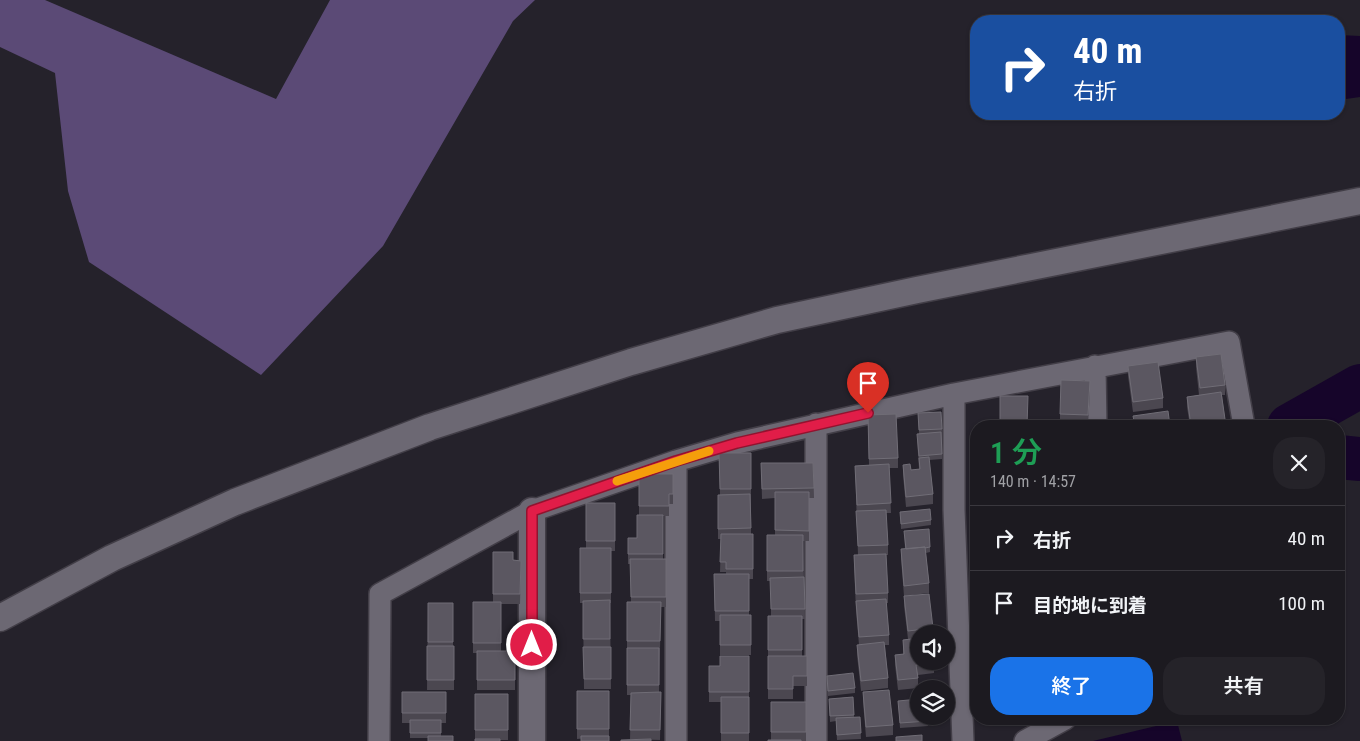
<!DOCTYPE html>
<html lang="ja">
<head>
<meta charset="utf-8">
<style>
	:root { --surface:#1c1a20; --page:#252329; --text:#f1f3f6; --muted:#a0a1a5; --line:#3a383e; --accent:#1a73e8 }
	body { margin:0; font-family:"Roboto Condensed","Noto Sans JP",sans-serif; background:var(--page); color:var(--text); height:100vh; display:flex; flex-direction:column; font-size:19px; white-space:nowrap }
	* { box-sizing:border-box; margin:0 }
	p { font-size:16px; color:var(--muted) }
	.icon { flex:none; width:28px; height:28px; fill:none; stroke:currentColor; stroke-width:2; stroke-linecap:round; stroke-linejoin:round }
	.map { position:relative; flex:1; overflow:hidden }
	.side { position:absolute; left:970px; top:420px; width:375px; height:305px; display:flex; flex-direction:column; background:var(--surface); border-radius:20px; box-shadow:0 1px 4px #0004,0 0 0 1px var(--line) }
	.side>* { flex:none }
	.top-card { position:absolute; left:970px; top:15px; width:375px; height:105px; border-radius:20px; box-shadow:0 1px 4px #0004,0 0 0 1px var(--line); background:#1a4fa0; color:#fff; overflow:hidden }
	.buttons { position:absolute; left:910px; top:625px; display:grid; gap:10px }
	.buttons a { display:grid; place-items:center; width:45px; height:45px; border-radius:50%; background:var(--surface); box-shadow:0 1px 4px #0004,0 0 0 1px var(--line); font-size:25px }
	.pin { position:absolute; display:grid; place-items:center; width:42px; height:42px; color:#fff; margin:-51px -21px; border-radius:50% 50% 50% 0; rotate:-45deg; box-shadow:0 0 5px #0007 }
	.pin .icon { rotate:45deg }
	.me { position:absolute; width:55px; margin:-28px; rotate:0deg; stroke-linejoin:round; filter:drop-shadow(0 0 4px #0008) }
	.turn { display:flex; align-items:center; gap:18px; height:105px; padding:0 20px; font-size:22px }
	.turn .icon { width:65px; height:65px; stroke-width:2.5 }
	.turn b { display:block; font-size:35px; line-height:42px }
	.round { display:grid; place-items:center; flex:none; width:52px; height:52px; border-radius:20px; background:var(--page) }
	.head { display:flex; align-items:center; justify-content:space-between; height:85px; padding:0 20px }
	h1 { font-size:30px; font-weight:600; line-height:38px; color:#1e9e55 }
	.primary-button { display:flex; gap:10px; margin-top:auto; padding:10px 20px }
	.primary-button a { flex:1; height:58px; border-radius:20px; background:var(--accent); color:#fff; font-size:20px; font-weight:600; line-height:58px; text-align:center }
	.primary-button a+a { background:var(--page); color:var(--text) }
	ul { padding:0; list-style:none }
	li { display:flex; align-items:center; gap:15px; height:65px; padding:0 20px; border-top:1px solid var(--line) }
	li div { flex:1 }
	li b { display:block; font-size:19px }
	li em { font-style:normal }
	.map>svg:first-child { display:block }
</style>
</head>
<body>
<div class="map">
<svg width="1360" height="741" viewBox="0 0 1360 741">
	<rect width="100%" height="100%" fill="#25222b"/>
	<path fill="#5b4a76" d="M0,0H45L276,99L330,0H535L513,21L383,246L261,375L89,262L68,191L55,73L0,47Z"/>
	<path fill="#16052a" d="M1339,35L1360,36V97L1339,100Z
		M1177,721L1182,741H1093Z"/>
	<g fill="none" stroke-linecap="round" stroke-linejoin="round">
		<path stroke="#16052a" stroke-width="44" d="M1289,426L1360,386
			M1339,457L1360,459"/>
		<defs>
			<path id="minor" d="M1095,366L1096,426
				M954,394V510L963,741
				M816,424V741
				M379,741L380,594L532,511L676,461L737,443L954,394L1229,342L1244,426
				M676,741V461
				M1025,741L1065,719"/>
			<path id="tertiary" d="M532,511V741
				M0,618L112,558L235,502L430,427L631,362L777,320L917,290L1360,201"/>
		</defs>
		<use href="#minor" stroke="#423e47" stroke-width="24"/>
		<use href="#tertiary" stroke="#423e47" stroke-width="29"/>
		<use href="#minor" stroke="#6c6873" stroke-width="21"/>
		<use href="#tertiary" stroke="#6c6873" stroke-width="26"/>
	</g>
	<path fill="#4b4750" d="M1196,357L1225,385V395H1222L1226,426H1190L1187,407V397L1199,395L1196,367Z
		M1128,366L1163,398V408L1133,412L1128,376Z
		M1090,391L1088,425L1060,424V414Z
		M918,413L942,429V459L929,460L933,494V504L906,507L903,475V465L911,470L919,469L917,439L919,434Z
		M868,425L898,458V468H889L891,513H886L888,545V555H886L888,593V603H886L889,635V645H885L888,678V688L861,691L857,655V645H859L856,611L854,565V555H858L855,466L869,465Z
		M719,453H751V534H753V579H749V615H751V655H720V621H715L714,574H726V572H720L721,539H718V495H720Z
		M761,463H813L814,498H809V541H803L805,619H802V656H807V686H793V699H768V616H771V581H767V535H775V498L762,499Z
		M639,474H673V504H669V516H663V559H666V607H661L659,692H661L660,740L630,739L631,695H627V602H631L630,564H628V538H637L639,515Z
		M586,503H615V551H611V603H610L611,689H584L583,603H580V548H586Z
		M900,512L931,520V525L901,529Z
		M904,531L930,547V552L926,553L929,583V593L904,596L901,559V549H905Z
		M493,552L513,560L521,561L520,604H501V651H515V690H477V653H473V602H493Z
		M904,596L933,628V634H919V661H934V673L918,675V688L898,690L895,665V655L903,654V640L908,639L904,606Z
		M428,603H453V646H454V690H427Z
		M749,656V741H721V702H709V666H720Z
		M827,676L855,688V693L828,696Z
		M577,691H609V736L577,739Z
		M402,692H446V723H441V736L428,738H410V723H402Z
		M863,692L893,725V735L866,737L863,702Z
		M475,694H508V740H475Z
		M853,697L854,717H860L861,739L837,740L836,721L830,722L829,699Z
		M898,701L928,716V726L900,728Z
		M771,702H806V741H768L771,740Z"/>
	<path fill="#5b5761" stroke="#706d76" d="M1221,354L1225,385L1200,388L1196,357Z
		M1158,362L1163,398L1133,402L1128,366Z
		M1061,380L1090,381L1088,415L1060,414Z
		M1221,392L1226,426H1191L1187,397Z
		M1000,396H1028L1027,426H1000Z
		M1168,411L1170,426H1135L1133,416Z
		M941,412L942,429L919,430L918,413Z
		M896,414L898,458L869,459L868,415Z
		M1082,424V426H1045V425Z
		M941,432L942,454L919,456L917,434Z
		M719,453H751V489H720Z
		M929,457L933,494L906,497L903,465L910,464L911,470L920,469L919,458Z
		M761,463H813L814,488L762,489Z
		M889,464L891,503L857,505L855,466Z
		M639,474H673V494H669V506H639Z
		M775,492H809V531L775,530Z
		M750,494L751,528L718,529V495Z
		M586,503H615V541H586Z
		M930,509L931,520L901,524L900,512Z
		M886,510L888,545L858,546L856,511Z
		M637,515H663V554H628V538H637Z
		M929,529L930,547L925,548V547L906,549L904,531Z
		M721,534H753V569H726V562H720Z
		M767,535H803V571H767Z
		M925,547L929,583L904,586L901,549Z
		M580,548H611V593H580Z
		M493,552H513V560L521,561L520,594H493Z
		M886,554L888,593L856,594L854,555Z
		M630,559H666V597H631Z
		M714,574H749V611H715Z
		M804,577L805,609H771L770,578Z
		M929,594L933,628L908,631L904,596Z
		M886,599L889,635L859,637L856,601Z
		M610,600V639H583V601Z
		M473,602H501V643H473Z
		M627,602H661L660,641H627Z
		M428,603H453V642H428Z
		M720,615H751V645H720Z
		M768,616H802V650H768Z
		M919,638V661H934V663L916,665L918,678L898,680L895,655L904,654L903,640Z
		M884,642L888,678L861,681L857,645Z
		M427,646H454V680H427Z
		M583,647H611V679H584Z
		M627,648H659V685H627Z
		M477,651H515V680H477Z
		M720,656H749V692H709V666H720Z
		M768,656H807V676H793V689H768Z
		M853,673L855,688L828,691L827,676Z
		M889,690L893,725L866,727L863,692Z
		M577,691H609V729H577Z
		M402,692H446V713H402Z
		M661,692L660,730H630L631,693Z
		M475,694H508V730H475Z
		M721,697H749V733H721Z
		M853,697L854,715L830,716L829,699Z
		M919,699V716H928V721L900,723L898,701Z
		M771,702H806V732H771Z
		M860,717L861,733L837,735L836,718Z
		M410,720H441V733H410Z
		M922,735V741H896V737Z
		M428,736H453V741H428Z
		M581,736H609V741H581Z
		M475,739H500V741H475Z
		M651,739V741H621V740Z
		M768,740H801V741H768Z"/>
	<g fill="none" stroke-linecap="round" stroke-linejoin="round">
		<defs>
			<path id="route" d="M532,645V511L676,461L737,443L868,413"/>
		</defs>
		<use href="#route" stroke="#92132f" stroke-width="12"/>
		<use href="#route" stroke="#e11d48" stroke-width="9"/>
		<path stroke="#f59e0b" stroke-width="9" d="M617,481L709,451"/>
	</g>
</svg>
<div class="buttons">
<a><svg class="icon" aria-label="sound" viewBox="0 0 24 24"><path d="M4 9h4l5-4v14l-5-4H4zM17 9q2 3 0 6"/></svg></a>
<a><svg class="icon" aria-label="layers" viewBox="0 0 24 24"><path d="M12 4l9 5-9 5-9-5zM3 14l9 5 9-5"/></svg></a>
</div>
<div class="pin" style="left:868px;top:413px;background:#d93025"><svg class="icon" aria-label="arrive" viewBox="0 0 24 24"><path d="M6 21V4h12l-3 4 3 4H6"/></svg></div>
<svg class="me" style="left:532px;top:645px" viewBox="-20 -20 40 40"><circle r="17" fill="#e11d48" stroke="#fff" stroke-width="3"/><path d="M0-11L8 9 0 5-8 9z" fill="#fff"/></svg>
<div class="top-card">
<div class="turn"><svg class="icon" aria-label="right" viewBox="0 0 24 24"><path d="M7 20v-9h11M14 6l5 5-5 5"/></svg><div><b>40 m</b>右折</div></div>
</div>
<section class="side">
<div class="head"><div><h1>1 分</h1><p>140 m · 14:57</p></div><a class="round"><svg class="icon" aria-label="close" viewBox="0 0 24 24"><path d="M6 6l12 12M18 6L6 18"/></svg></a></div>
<ul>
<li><svg class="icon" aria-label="right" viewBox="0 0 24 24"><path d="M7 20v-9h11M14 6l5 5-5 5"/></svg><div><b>右折</b></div><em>40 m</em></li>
<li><svg class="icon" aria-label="arrive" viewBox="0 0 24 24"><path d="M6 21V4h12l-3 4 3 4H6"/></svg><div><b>目的地に到着</b></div><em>100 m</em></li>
</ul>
<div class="primary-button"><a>終了</a><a>共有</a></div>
</section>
</div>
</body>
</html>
